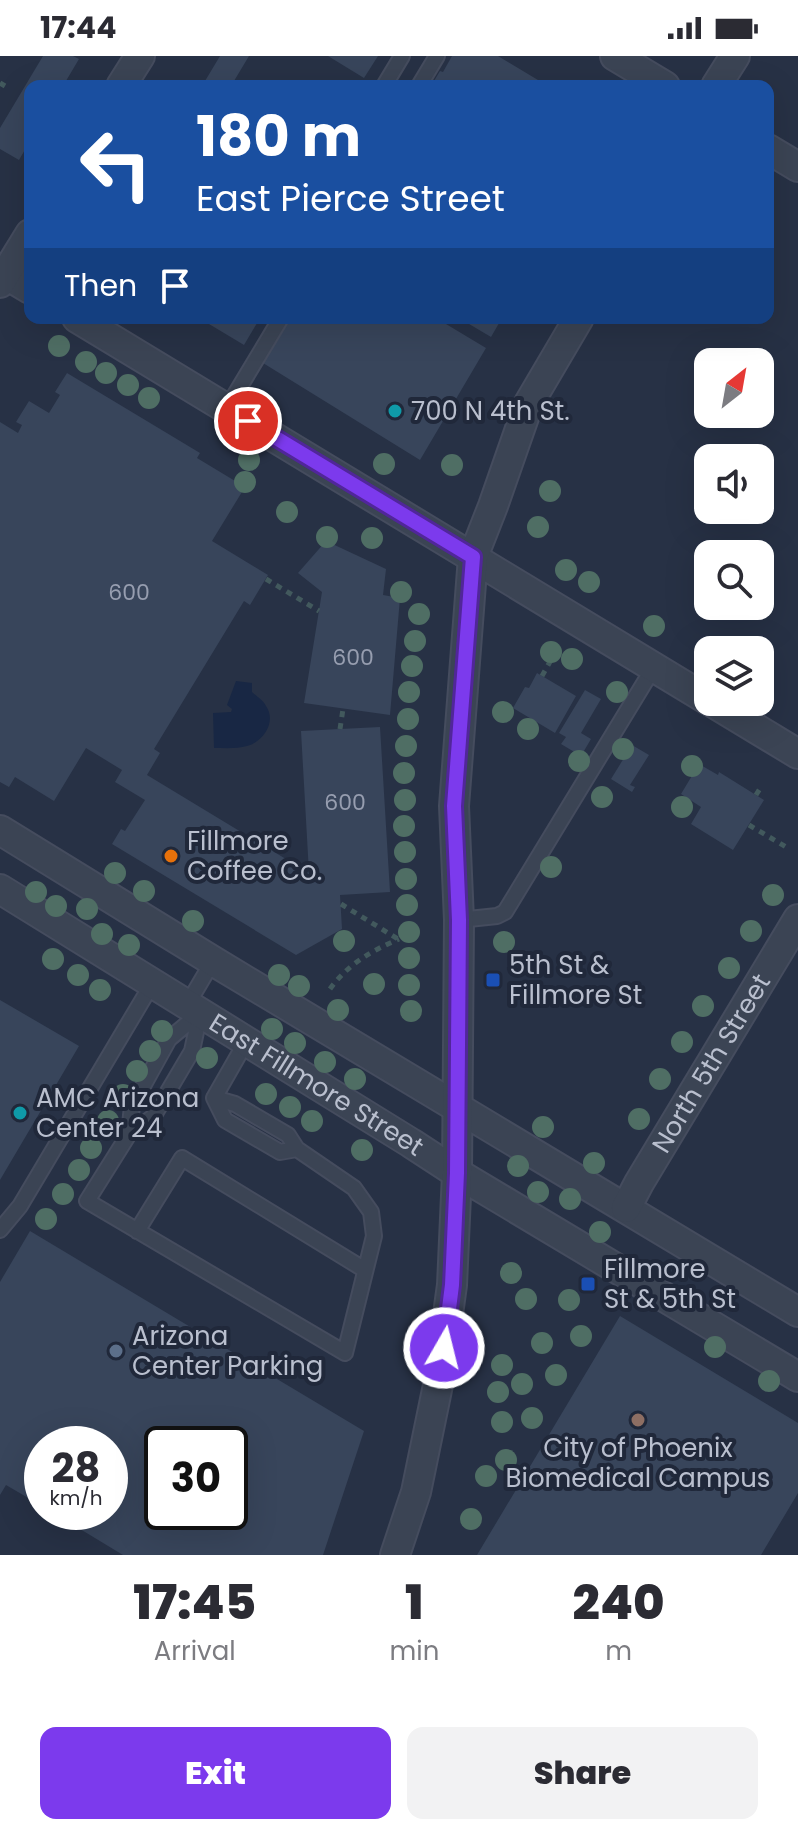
<!DOCTYPE html>
<html lang="en">
<head>
<meta charset="utf-8">
<style>
	:root { --surface:#fff; --page:#f2f2f3; --text:#2b2b33; --muted:#7c7c81; --accent:#7c3aed }
	body { margin:0; font-family:Poppins,sans-serif; background:var(--page); color:var(--text); height:100vh; display:flex; flex-direction:column; font-size:30px; white-space:nowrap }
	* { box-sizing:border-box; margin:0 }
	p { font-size:26px; color:var(--muted) }
	.icon { flex:none; width:44px; height:44px; fill:none; stroke:currentColor; stroke-width:2; stroke-linecap:round; stroke-linejoin:round }
	.map { position:relative; height:1499px; overflow:hidden }
	.drawer { display:flex; flex-direction:column; background:var(--surface); flex:1 }
	.drawer>* { flex:none }
	.banner { position:absolute; left:24px; top:24px; width:750px; height:244px; border-radius:16px; box-shadow:0 8px 32px #0002; background:#1a4fa0; color:#fff; overflow:hidden }
	.needle { width:52px; rotate:31deg }
	.tools { position:absolute; left:694px; top:292px; display:grid; gap:16px }
	.tools a { display:grid; place-items:center; width:80px; height:80px; border-radius:16px; background:var(--surface); box-shadow:0 8px 32px #0002; font-size:40px }
	.speed { position:absolute; left:24px; top:1370px; display:flex; gap:16px; font-size:40px; font-weight:700; text-align:center }
	.speed>* { display:grid; place-content:center; width:104px; height:104px; border-radius:50%; background:var(--surface); box-shadow:0 8px 32px #0002; line-height:1 }
	.speed small { font-size:20px; font-weight:400 }
	.speed .limit { border:4px solid #111; border-radius:12px; background:#fff; color:#111 }
	.pin { position:absolute; display:grid; place-items:center; width:68px; height:68px; color:#fff; margin:-34px; border:4px solid #fff; border-radius:50%; box-shadow:0 2px 8px #0007 }
	.me { position:absolute; width:88px; margin:-44px; rotate:8deg; stroke-linejoin:round; filter:drop-shadow(0 0 6px #0008) }
	.turn { display:flex; align-items:center; gap:28px; height:168px; padding:0 40px; font-size:36px }
	.turn .icon { width:104px; height:104px; stroke-width:2.5 }
	.turn b { display:block; font-size:56px; line-height:68px }
	.then { display:flex; align-items:center; height:76px; padding:0 40px; background:#0003; gap:16px; font-size:30px }
	.eta { display:flex; justify-content:space-evenly; align-items:center; height:136px; text-align:center }
	.eta b { font-size:48px; font-weight:800; line-height:56px }
	.primary-button { display:flex; gap:16px; margin-top:auto; padding:16px 40px }
	.primary-button a { flex:1; height:92px; border-radius:16px; background:var(--accent); color:#fff; font-size:32px; font-weight:800; line-height:92px; text-align:center }
	.primary-button a+a { background:var(--page); color:var(--text) }
	.status { display:flex; justify-content:space-between; align-items:center; height:56px; padding:0 40px; background:var(--surface); direction:ltr }
	.status svg { height:22px; fill:currentColor }
	.map>svg:first-child { display:block }
</style>
</head>
<body>
<div class="status"><b>17:44</b><svg viewBox="0 0 49 12"><path d="M0 12V9h3v3zM5 12V6h3v6zM10 12V3h3v9zM15 12V0h3v12zM26 1h20v11H26zM47 4h2v5h-2z"/></svg></div>
<div class="map">
<svg width="798" height="1499" viewBox="0 0 798 1499">
	<rect width="100%" height="100%" fill="#273145"/>
	<path fill="#182744" d="M236,625L252,627V636C256,640 263,644 266,650C277,666 263,686 247,690C237,693 225,692 214,692L213,657L231,656L232,653L227,649Z"/>
	<path fill="#38455b" fill-rule="evenodd" d="M43,0H73L79,3L63,30H30V85L19,104L0,93V72Z
		M220,0H249L231,30H202Z
		M328,0H378L364,22Z
		M452,0H498L548,30H431L440,15L443,16Z
		M199,262H260L244,289Z
		M290,262H436L486,292L420,404L263,307Z
		M459,262H502L491,281Z
		M67,317L200,397L197,402L245,431L212,485L268,519L250,549L244,545L154,693L160,697L147,719L309,817L301,675L380,671L390,836L340,839L342,873L296,899L112,788L121,773L125,775L145,744L115,726L122,714L86,692L54,745L15,721L9,731L0,726V366L18,377L22,369L16,366L29,345L49,357L60,339L55,336Z
		M326,485L386,513L383,539L400,542L390,659L304,647L322,536L298,517Z
		M537,617L576,640L555,677L513,652L525,631L529,632Z
		M585,634L601,643L581,677L591,683L581,700L561,688L566,681L559,677Z
		M632,689L649,699L630,729L635,731L632,736L611,723Z
		M699,708L718,719L719,716L764,744L733,794L691,768L701,751L681,738Z
		M0,944L79,990L0,1124Z
		M30,1175L364,1375L323,1499H123L52,1456H110V1388H42V1450L6,1429L0,1439V1226ZM162,1388H230V1456H162Z
		M620,1260L798,1367V1437L761,1499H477Z"/>
	<g fill="none" stroke-linecap="round" stroke-linejoin="round">
		<defs>
			<path id="service" d="M384,30L402,0
				M419,30L437,0
				M227,352L281,262
				M459,864L497,860L505,856L654,611
				M187,949L213,905
				M200,957L192,995L153,1061L129,1078L87,1145L345,1297L374,1180L371,1156L354,1132L297,1093L288,1079L235,1048L214,1042
				M214,1042L225,1064L280,1096L297,1093
				M214,1042L246,986
				M129,1078L132,1050L169,983L200,957
				M0,1174L20,1150L152,928
				M137,1175L182,1102L365,1214"/>
			<g id="minor">
				<path d="M615,0L665,30"/>
				<path d="M121,30L140,0"/>
				<path d="M716,30L735,0"/>
				<path d="M768,93L798,111"/>
				<path d="M5,218L30,233"/>
				<path d="M0,227L30,178"/>
				<path d="M77,262L708,644"/>
				<path d="M712,646L798,698"/>
				<path d="M0,774L213,905L798,1256"/>
				<path id="s1" d="M0,833L411,1087L457,1117L798,1321"/>
				<path id="s2" d="M626,1152L639,1127L798,863"/>
				<path d="M395,1499L416,1436L439,1324L452,1229L457,1117L459,864L454,750L473,501L493,450L529,347L579,262"/>
			</g>
		</defs>
		<use href="#service" stroke="#454c5e" stroke-width="18"/>
		<use href="#minor" stroke="#454c5e" stroke-width="32"/>
		<path stroke="#42595d" stroke-width="5" stroke-dasharray="6 6" stroke-linecap="butt" d="M0,27L5,30
			M266,523L319,555
			M542,620L551,604
			M340,673L343,653
			M756,739L761,731
			M749,769L786,791
			M341,848L398,883
			M330,933C347,909 371,895 399,883"/>
		<use href="#service" stroke="#3b4454" stroke-width="14"/>
		<use href="#minor" stroke="#3b4454" stroke-width="28"/>
	</g>
	<g fill="#4f6e64">
		<circle cx="59" cy="290" r="11"/>
		<circle cx="86" cy="306" r="11"/>
		<circle cx="106" cy="317" r="11"/>
		<circle cx="128" cy="329" r="11"/>
		<circle cx="149" cy="342" r="11"/>
		<circle cx="249" cy="404" r="11"/>
		<circle cx="384" cy="408" r="11"/>
		<circle cx="452" cy="409" r="11"/>
		<circle cx="245" cy="426" r="11"/>
		<circle cx="550" cy="435" r="11"/>
		<circle cx="287" cy="456" r="11"/>
		<circle cx="538" cy="471" r="11"/>
		<circle cx="327" cy="481" r="11"/>
		<circle cx="372" cy="482" r="11"/>
		<circle cx="566" cy="514" r="11"/>
		<circle cx="589" cy="526" r="11"/>
		<circle cx="401" cy="536" r="11"/>
		<circle cx="419" cy="558" r="11"/>
		<circle cx="654" cy="570" r="11"/>
		<circle cx="415" cy="585" r="11"/>
		<circle cx="551" cy="596" r="11"/>
		<circle cx="572" cy="603" r="11"/>
		<circle cx="412" cy="610" r="11"/>
		<circle cx="409" cy="636" r="11"/>
		<circle cx="617" cy="636" r="11"/>
		<circle cx="503" cy="656" r="11"/>
		<circle cx="408" cy="663" r="11"/>
		<circle cx="528" cy="673" r="11"/>
		<circle cx="406" cy="690" r="11"/>
		<circle cx="623" cy="693" r="11"/>
		<circle cx="579" cy="705" r="11"/>
		<circle cx="692" cy="710" r="11"/>
		<circle cx="404" cy="717" r="11"/>
		<circle cx="602" cy="741" r="11"/>
		<circle cx="405" cy="744" r="11"/>
		<circle cx="682" cy="751" r="11"/>
		<circle cx="404" cy="770" r="11"/>
		<circle cx="405" cy="796" r="11"/>
		<circle cx="551" cy="811" r="11"/>
		<circle cx="115" cy="817" r="11"/>
		<circle cx="406" cy="823" r="11"/>
		<circle cx="144" cy="835" r="11"/>
		<circle cx="36" cy="836" r="11"/>
		<circle cx="773" cy="839" r="11"/>
		<circle cx="407" cy="849" r="11"/>
		<circle cx="56" cy="850" r="11"/>
		<circle cx="87" cy="853" r="11"/>
		<circle cx="193" cy="865" r="11"/>
		<circle cx="751" cy="875" r="11"/>
		<circle cx="409" cy="876" r="11"/>
		<circle cx="102" cy="878" r="11"/>
		<circle cx="344" cy="885" r="11"/>
		<circle cx="504" cy="886" r="11"/>
		<circle cx="129" cy="889" r="11"/>
		<circle cx="409" cy="902" r="11"/>
		<circle cx="53" cy="903" r="11"/>
		<circle cx="729" cy="912" r="11"/>
		<circle cx="78" cy="919" r="11"/>
		<circle cx="279" cy="919" r="11"/>
		<circle cx="374" cy="928" r="11"/>
		<circle cx="409" cy="929" r="11"/>
		<circle cx="299" cy="930" r="11"/>
		<circle cx="100" cy="934" r="11"/>
		<circle cx="703" cy="950" r="11"/>
		<circle cx="338" cy="954" r="11"/>
		<circle cx="411" cy="955" r="11"/>
		<circle cx="272" cy="973" r="11"/>
		<circle cx="162" cy="975" r="11"/>
		<circle cx="682" cy="986" r="11"/>
		<circle cx="295" cy="987" r="11"/>
		<circle cx="150" cy="995" r="11"/>
		<circle cx="207" cy="1002" r="11"/>
		<circle cx="325" cy="1006" r="11"/>
		<circle cx="137" cy="1015" r="11"/>
		<circle cx="355" cy="1023" r="11"/>
		<circle cx="660" cy="1023" r="11"/>
		<circle cx="266" cy="1038" r="11"/>
		<circle cx="123" cy="1039" r="11"/>
		<circle cx="290" cy="1051" r="11"/>
		<circle cx="639" cy="1063" r="11"/>
		<circle cx="108" cy="1065" r="11"/>
		<circle cx="312" cy="1065" r="11"/>
		<circle cx="543" cy="1071" r="11"/>
		<circle cx="91" cy="1092" r="11"/>
		<circle cx="362" cy="1094" r="11"/>
		<circle cx="594" cy="1107" r="11"/>
		<circle cx="518" cy="1110" r="11"/>
		<circle cx="79" cy="1114" r="11"/>
		<circle cx="538" cy="1136" r="11"/>
		<circle cx="63" cy="1138" r="11"/>
		<circle cx="570" cy="1143" r="11"/>
		<circle cx="46" cy="1163" r="11"/>
		<circle cx="600" cy="1176" r="11"/>
		<circle cx="511" cy="1217" r="11"/>
		<circle cx="526" cy="1243" r="11"/>
		<circle cx="569" cy="1244" r="11"/>
		<circle cx="581" cy="1280" r="11"/>
		<circle cx="542" cy="1287" r="11"/>
		<circle cx="715" cy="1291" r="11"/>
		<circle cx="502" cy="1309" r="11"/>
		<circle cx="556" cy="1319" r="11"/>
		<circle cx="769" cy="1325" r="11"/>
		<circle cx="522" cy="1328" r="11"/>
		<circle cx="498" cy="1336" r="11"/>
		<circle cx="532" cy="1362" r="11"/>
		<circle cx="502" cy="1366" r="11"/>
		<circle cx="506" cy="1404" r="11"/>
		<circle cx="486" cy="1420" r="11"/>
		<circle cx="471" cy="1463" r="11"/>
	</g>
	<g fill="none" stroke-linecap="round" stroke-linejoin="round">
		<defs>
			<path id="route" d="M248,365L473,501L454,750L459,864L457,1117L452,1229L444,1292"/>
		</defs>
		<use href="#route" stroke="#51269a" stroke-width="20"/>
		<use href="#route" stroke="#7c3aed" stroke-width="14"/>
	</g>
	<g fill="#0f9aa8" stroke="#20283a" stroke-width="3">
		<circle cx="395" cy="355" r="8"/>
		<circle cx="20" cy="1057" r="8"/>
	</g>
	<circle fill="#e8710a" stroke="#20283a" stroke-width="3" cx="171" cy="800" r="8"/>
	<g fill="#1a4fb4" stroke="#20283a" stroke-width="3">
		<rect x="485" y="916" width="16" height="16" rx="4"/>
		<rect x="580" y="1220" width="16" height="16" rx="4"/>
	</g>
	<circle fill="#5c6f8a" stroke="#20283a" stroke-width="3" cx="116" cy="1295" r="8"/>
	<circle fill="#8d6e63" stroke="#20283a" stroke-width="3" cx="638" cy="1364" r="8"/>
	<g text-anchor="middle" stroke-width="8" stroke-linejoin="round" paint-order="stroke">
		<g font-size="22" fill="#979eb0">
			<text x="129" y="544">600</text>
			<text x="353" y="609">600</text>
			<text x="345" y="754">600</text>
		</g>
		<g font-size="26" fill="#b9bfce" stroke="#20283a" text-anchor="start">
			<text x="411" y="364">700 N 4th St.</text>
			<text x="187" y="794">Fillmore<tspan x="187" dy="30">Coffee Co.</tspan></text>
			<text x="509" y="918">5th St &amp;<tspan x="509" dy="30">Fillmore St</tspan></text>
			<text x="36" y="1051">AMC Arizona<tspan x="36" dy="30">Center 24</tspan></text>
			<text x="604" y="1222">Fillmore<tspan x="604" dy="30">St &amp; 5th St</tspan></text>
			<text x="132" y="1289">Arizona<tspan x="132" dy="30">Center Parking</tspan></text>
			<text x="638" y="1401" text-anchor="middle">City of Phoenix<tspan x="638" dy="30">Biomedical Campus</tspan></text>
		</g>
		<g font-size="26" fill="#b9bfce" stroke="#20283a">
			<text dy="9" stroke="none"><textPath href="#s2" startOffset="168">North 5th Street</textPath></text>
			<text dy="9" stroke="none"><textPath href="#s1" startOffset="372">East Fillmore Street</textPath></text>
		</g>
	</g>
</svg>
<div class="tools">
<a><svg class="needle" viewBox="-14 -14 28 28"><path d="M0-13l5 13h-10z" fill="#e53935"/><path d="M0 13l5-13h-10z" fill="#7c7c81"/></svg></a>
<a><svg class="icon" aria-label="sound" viewBox="0 0 24 24"><path d="M4 9h4l5-4v14l-5-4H4zM17 9q2 3 0 6"/></svg></a>
<a><svg class="icon" aria-label="search" viewBox="0 0 24 24"><circle cx="10" cy="10" r="6"/><path d="M15 15l6 6"/></svg></a>
<a><svg class="icon" aria-label="layers" viewBox="0 0 24 24"><path d="M12 4l9 5-9 5-9-5zM3 14l9 5 9-5"/></svg></a>
</div>
<div class="speed"><div>28<small>km/h</small></div><div class="limit">30</div></div>
<div class="pin" style="left:248px;top:365px;background:#d93025"><svg class="icon" aria-label="arrive" viewBox="0 0 24 24"><path d="M6 21V4h12l-3 4 3 4H6"/></svg></div>
<svg class="me" style="left:444px;top:1292px" viewBox="-20 -20 40 40"><circle r="17" fill="#7c3aed" stroke="#fff" stroke-width="3"/><path d="M0-11L8 9 0 5-8 9z" fill="#fff"/></svg>
<div class="banner">
<div class="turn"><svg class="icon" aria-label="left" viewBox="0 0 24 24"><path d="M17 20v-9H6M10 6l-5 5 5 5"/></svg><div><b>180 m</b>East Pierce Street</div></div>
<div class="then">Then<svg class="icon" aria-label="arrive" viewBox="0 0 24 24"><path d="M6 21V4h12l-3 4 3 4H6"/></svg></div>
</div>
</div>
<section class="drawer">
<div class="eta">
<div><b>17:45</b><p>Arrival</p></div>
<div><b>1</b><p>min</p></div>
<div><b>240</b><p>m</p></div>
</div>
<div class="primary-button"><a>Exit</a><a>Share</a></div>
</section>
</body>
</html>
